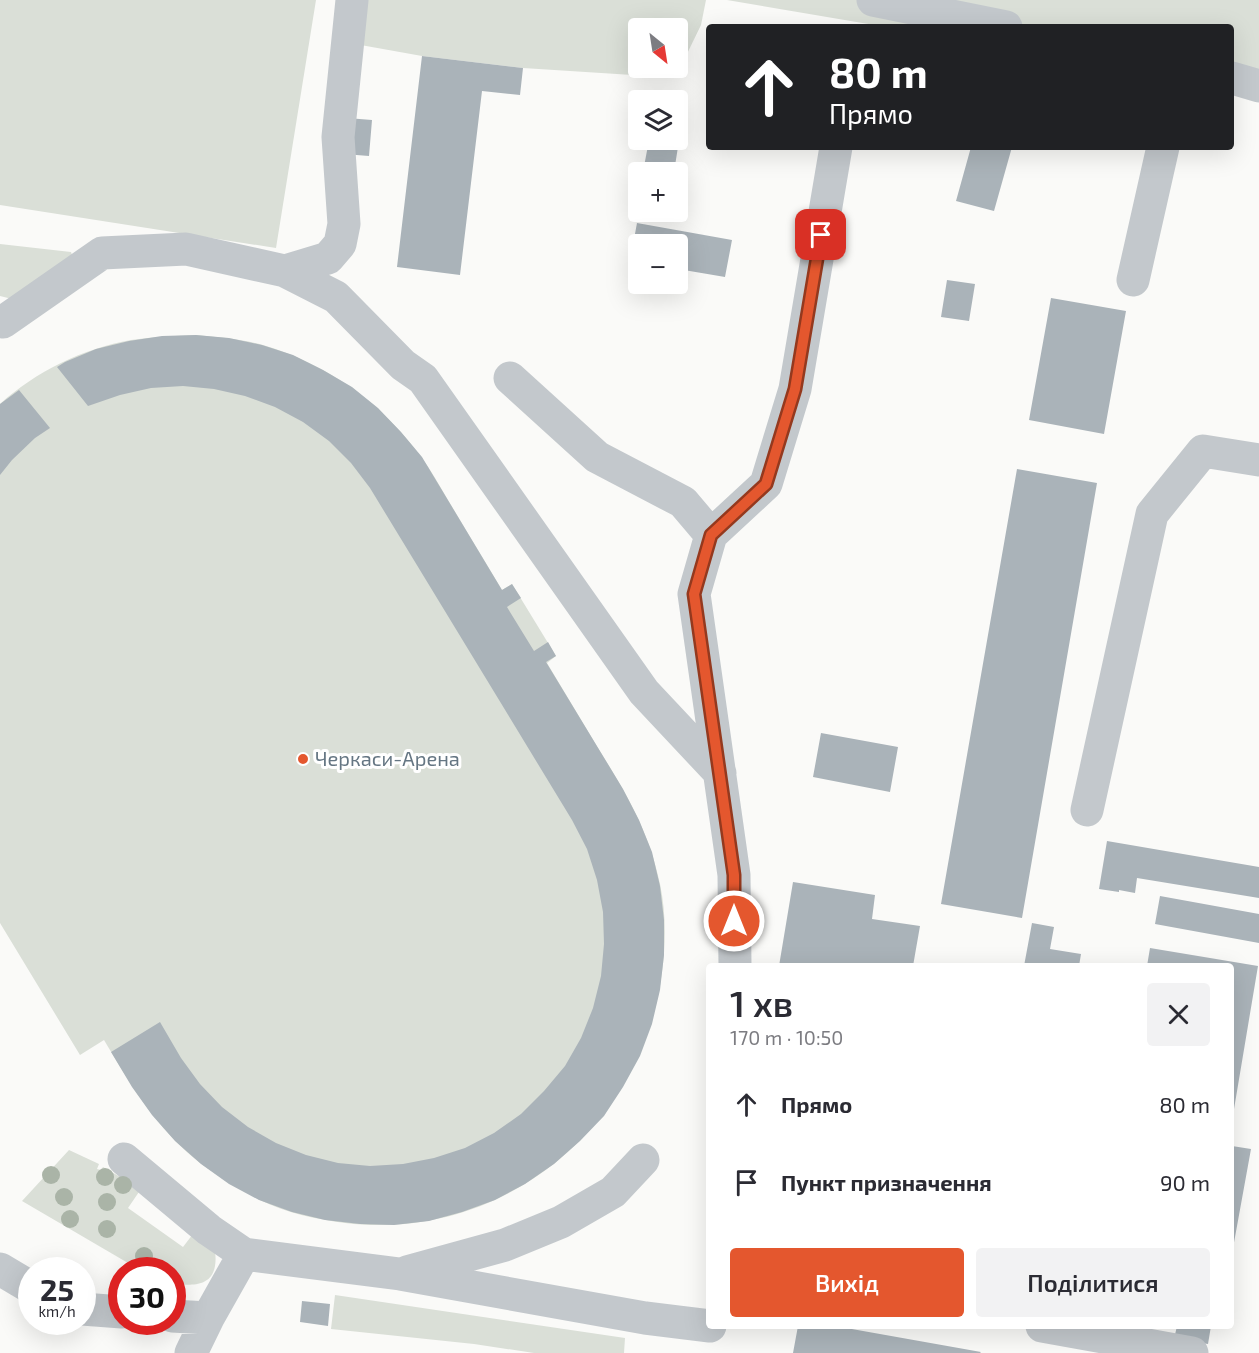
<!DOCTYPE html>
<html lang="uk">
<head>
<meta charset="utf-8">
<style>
	:root { --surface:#fff; --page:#f2f2f3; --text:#2b2b33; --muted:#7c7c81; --accent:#e4572e }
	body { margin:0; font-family:"Exo 2",sans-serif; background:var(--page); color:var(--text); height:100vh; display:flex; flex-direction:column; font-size:22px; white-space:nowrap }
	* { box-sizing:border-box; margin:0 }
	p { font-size:20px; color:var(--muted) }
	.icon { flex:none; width:33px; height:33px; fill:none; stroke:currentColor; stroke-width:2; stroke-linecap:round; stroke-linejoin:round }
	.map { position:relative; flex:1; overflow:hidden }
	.sheet { position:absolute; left:706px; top:963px; width:528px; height:366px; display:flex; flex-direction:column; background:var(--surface); border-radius:6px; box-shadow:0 6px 24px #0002 }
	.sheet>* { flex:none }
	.hud { position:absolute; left:706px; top:24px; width:528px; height:126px; border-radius:6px; box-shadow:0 6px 24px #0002; background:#202124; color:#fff; overflow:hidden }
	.needle { width:39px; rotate:150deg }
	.fabs { position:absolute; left:628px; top:18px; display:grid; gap:12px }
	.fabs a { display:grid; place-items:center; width:60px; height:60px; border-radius:6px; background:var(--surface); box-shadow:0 6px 24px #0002; font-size:30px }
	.speed { position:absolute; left:18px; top:1257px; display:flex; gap:12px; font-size:30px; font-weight:700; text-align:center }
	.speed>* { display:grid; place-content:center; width:78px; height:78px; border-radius:50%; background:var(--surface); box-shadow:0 6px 24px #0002; line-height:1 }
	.speed small { font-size:15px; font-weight:400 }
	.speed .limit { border:9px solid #d22; background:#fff; color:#111 }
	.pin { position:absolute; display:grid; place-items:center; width:51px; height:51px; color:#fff; margin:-26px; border-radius:12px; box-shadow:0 3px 9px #0006 }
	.me { position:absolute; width:66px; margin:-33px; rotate:0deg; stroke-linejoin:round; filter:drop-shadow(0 0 4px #0008) }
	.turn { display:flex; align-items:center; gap:21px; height:126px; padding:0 24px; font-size:27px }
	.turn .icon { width:78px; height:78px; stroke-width:2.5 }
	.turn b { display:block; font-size:42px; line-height:51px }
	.round { display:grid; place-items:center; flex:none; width:63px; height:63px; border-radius:6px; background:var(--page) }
	.summary { display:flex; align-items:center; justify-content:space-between; height:102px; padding:0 24px }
	h1 { font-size:36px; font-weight:600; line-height:45px }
	.cta { display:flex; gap:12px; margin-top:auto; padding:12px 24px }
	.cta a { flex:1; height:69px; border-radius:6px; background:var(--accent); color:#fff; font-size:24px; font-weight:600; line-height:69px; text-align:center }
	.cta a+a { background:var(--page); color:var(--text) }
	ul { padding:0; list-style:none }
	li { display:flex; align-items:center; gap:18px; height:78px; padding:0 24px }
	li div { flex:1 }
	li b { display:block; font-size:22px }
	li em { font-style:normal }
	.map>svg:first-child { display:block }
</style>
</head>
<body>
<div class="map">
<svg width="1259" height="1353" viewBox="0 0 1259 1353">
	<rect width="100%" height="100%" fill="#fafaf8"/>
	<path fill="#dadfd7" d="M0,0H316L276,248L0,205Z
		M361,0H706L701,25L684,60L678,62V28H639V68H660L648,76L523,68L422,56L355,44Z
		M727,0H1259V76L1232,66V27H886Z
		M0,244L71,252L72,255L12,299L0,296Z
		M196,335C218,337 241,339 263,345C327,364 382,403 421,457C431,470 439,485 448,500C466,530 484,560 502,590L512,584L556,656L547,663C564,691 581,720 598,748C626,793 649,831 660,884C666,912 666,943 662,972C643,1127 502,1242 345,1223C316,1219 286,1213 260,1200C250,1195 241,1188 231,1183C221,1176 209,1170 199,1162C157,1129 131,1085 104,1040L80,1055L0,923V404C35,372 84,348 131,340C153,337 174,336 196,335Z
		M69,1150L99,1164L97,1169L101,1170L103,1167L141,1189L128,1208L183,1247L196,1230C201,1235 209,1241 213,1247C216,1252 216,1260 215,1266C211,1288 190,1285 173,1284L172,1270H140L22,1201Z
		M335,1295L625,1338L624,1353H534L474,1344L331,1329Z"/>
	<path fill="#aab3b9" d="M422,56L523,68L520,95L482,91L460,275L397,267Z
		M347,118L372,120L369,156L344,154Z
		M678,128H681L674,172H643L649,140H678Z
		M971,147H1012L994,211L956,201Z
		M637,223L732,240L725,277L678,269V244H639V262L630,261Z
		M947,280L975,284L969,321L941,317Z
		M1051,298L1126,311L1104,434L1029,420Z
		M196,335L229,338L262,345L293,355L323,370L352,387L378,408L401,432L422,457L502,590L512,584L521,598L507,607L534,651L548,642L556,656L546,662L623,789L639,820L652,852L660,886L664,920V955L660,990L652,1024L640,1056L623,1087L604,1116L580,1141L554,1164L525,1184L495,1200L462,1212L429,1221L394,1225L360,1224L325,1220L292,1212L259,1200L229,1184L201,1164L175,1141L152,1115L132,1087L111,1052L160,1022L181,1058L200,1084L222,1107L248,1127L276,1143L306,1155L338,1163L370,1166L403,1164L434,1158L465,1148L494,1133L521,1114L544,1091L565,1066L581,1038L593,1008L601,976L604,944L603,912L597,880L587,849L572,820L370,488L351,463L329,441L303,422L275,407L245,396L214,389L183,386L151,388L120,395L88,406L57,367L65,362L96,349L129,341L162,336Z
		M19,390L50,428L35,438L12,460L0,475V404Z
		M1017,469L1097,483L1022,918L941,904Z
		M821,733L898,747L890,792L813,777Z
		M1107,841L1259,867V898L1137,878L1135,893L1119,890V892L1099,889Z
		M793,882L875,895L872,919L920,926L913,966H779Z
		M1160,896L1259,914V943L1155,924Z
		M1032,923L1054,927L1050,949L1081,954L1079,966H1024Z
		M1150,948L1258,966L1233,1115L1232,1114V966H1147Z
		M1232,1146L1251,1149L1233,1248H1232Z
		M302,1301L330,1304L328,1326L300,1322Z
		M798,1326H835L981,1352L980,1353H793Z
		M1177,1326H1211L1208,1344L1174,1339Z"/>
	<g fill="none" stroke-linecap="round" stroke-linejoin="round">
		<path stroke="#c3c8cc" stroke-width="33" d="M873,0L1006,27
			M1232,78L1259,86
			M285,271L328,258L340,244L344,224L338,137L352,0
			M1133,280L1163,147
			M0,321L3,322L102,253L186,249L285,271L336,297L403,365L423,379L644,692L720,773
			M510,378L597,457L683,502L711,535
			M1087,810L1152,514L1203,451L1259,460
			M735,966L734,875L694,594L711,535L766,484L795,389L836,147
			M124,1159L209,1230L244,1254
			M0,1269L32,1288
			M407,1272L505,1245L561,1222L613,1192L643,1160
			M82,1309L122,1312
			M172,1316L208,1318L244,1254L400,1274L645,1318L710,1326
			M1042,1326L1192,1353
			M191,1353L208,1318"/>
	</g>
	<g fill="#aab4a7">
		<circle cx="51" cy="1175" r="9"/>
		<circle cx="105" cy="1177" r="9"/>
		<circle cx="123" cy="1185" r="9"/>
		<circle cx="64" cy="1197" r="9"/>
		<circle cx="107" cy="1202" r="9"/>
		<circle cx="70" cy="1219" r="9"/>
		<circle cx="107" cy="1229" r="9"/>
		<circle cx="144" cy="1256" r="9"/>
	</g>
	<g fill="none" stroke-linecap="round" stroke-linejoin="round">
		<defs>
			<path id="route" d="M734,921V875L694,594L711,535L766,484L795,389L821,235"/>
		</defs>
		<use href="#route" stroke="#94391e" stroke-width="15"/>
		<use href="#route" stroke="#e4572e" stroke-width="10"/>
	</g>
	<circle fill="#e4572e" stroke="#fff" stroke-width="2" cx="303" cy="759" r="6"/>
	<g text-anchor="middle" stroke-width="6" stroke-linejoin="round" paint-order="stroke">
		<g font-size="20" fill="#657683" stroke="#fff" text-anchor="start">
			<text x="315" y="766">Черкаси-Арена</text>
		</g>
	</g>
</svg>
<div class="fabs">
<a><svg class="needle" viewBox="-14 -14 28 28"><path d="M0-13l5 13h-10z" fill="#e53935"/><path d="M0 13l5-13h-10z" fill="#7c7c81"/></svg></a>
<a><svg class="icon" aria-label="layers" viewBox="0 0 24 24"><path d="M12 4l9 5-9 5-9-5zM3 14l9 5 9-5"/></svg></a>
<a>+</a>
<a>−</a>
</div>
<div class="speed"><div>25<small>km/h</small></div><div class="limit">30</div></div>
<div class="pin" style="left:821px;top:235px;background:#d93025"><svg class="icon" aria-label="arrive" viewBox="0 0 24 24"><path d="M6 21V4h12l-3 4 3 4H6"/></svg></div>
<svg class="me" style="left:734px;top:921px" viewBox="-20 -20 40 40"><circle r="17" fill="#e4572e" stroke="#fff" stroke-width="3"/><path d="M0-11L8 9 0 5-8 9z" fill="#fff"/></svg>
<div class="hud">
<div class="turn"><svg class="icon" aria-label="ahead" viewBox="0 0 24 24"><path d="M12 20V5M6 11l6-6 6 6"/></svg><div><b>80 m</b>Прямо</div></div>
</div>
<section class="sheet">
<div class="summary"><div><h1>1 хв</h1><p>170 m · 10:50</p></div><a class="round"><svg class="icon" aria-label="close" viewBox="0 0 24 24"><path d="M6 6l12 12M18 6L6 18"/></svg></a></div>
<ul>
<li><svg class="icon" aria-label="ahead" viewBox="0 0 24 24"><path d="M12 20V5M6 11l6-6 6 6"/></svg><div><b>Прямо</b></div><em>80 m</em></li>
<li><svg class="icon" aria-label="arrive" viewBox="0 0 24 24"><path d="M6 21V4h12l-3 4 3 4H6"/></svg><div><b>Пункт призначення</b></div><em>90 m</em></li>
</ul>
<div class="cta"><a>Вихід</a><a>Поділитися</a></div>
</section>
</div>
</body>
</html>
